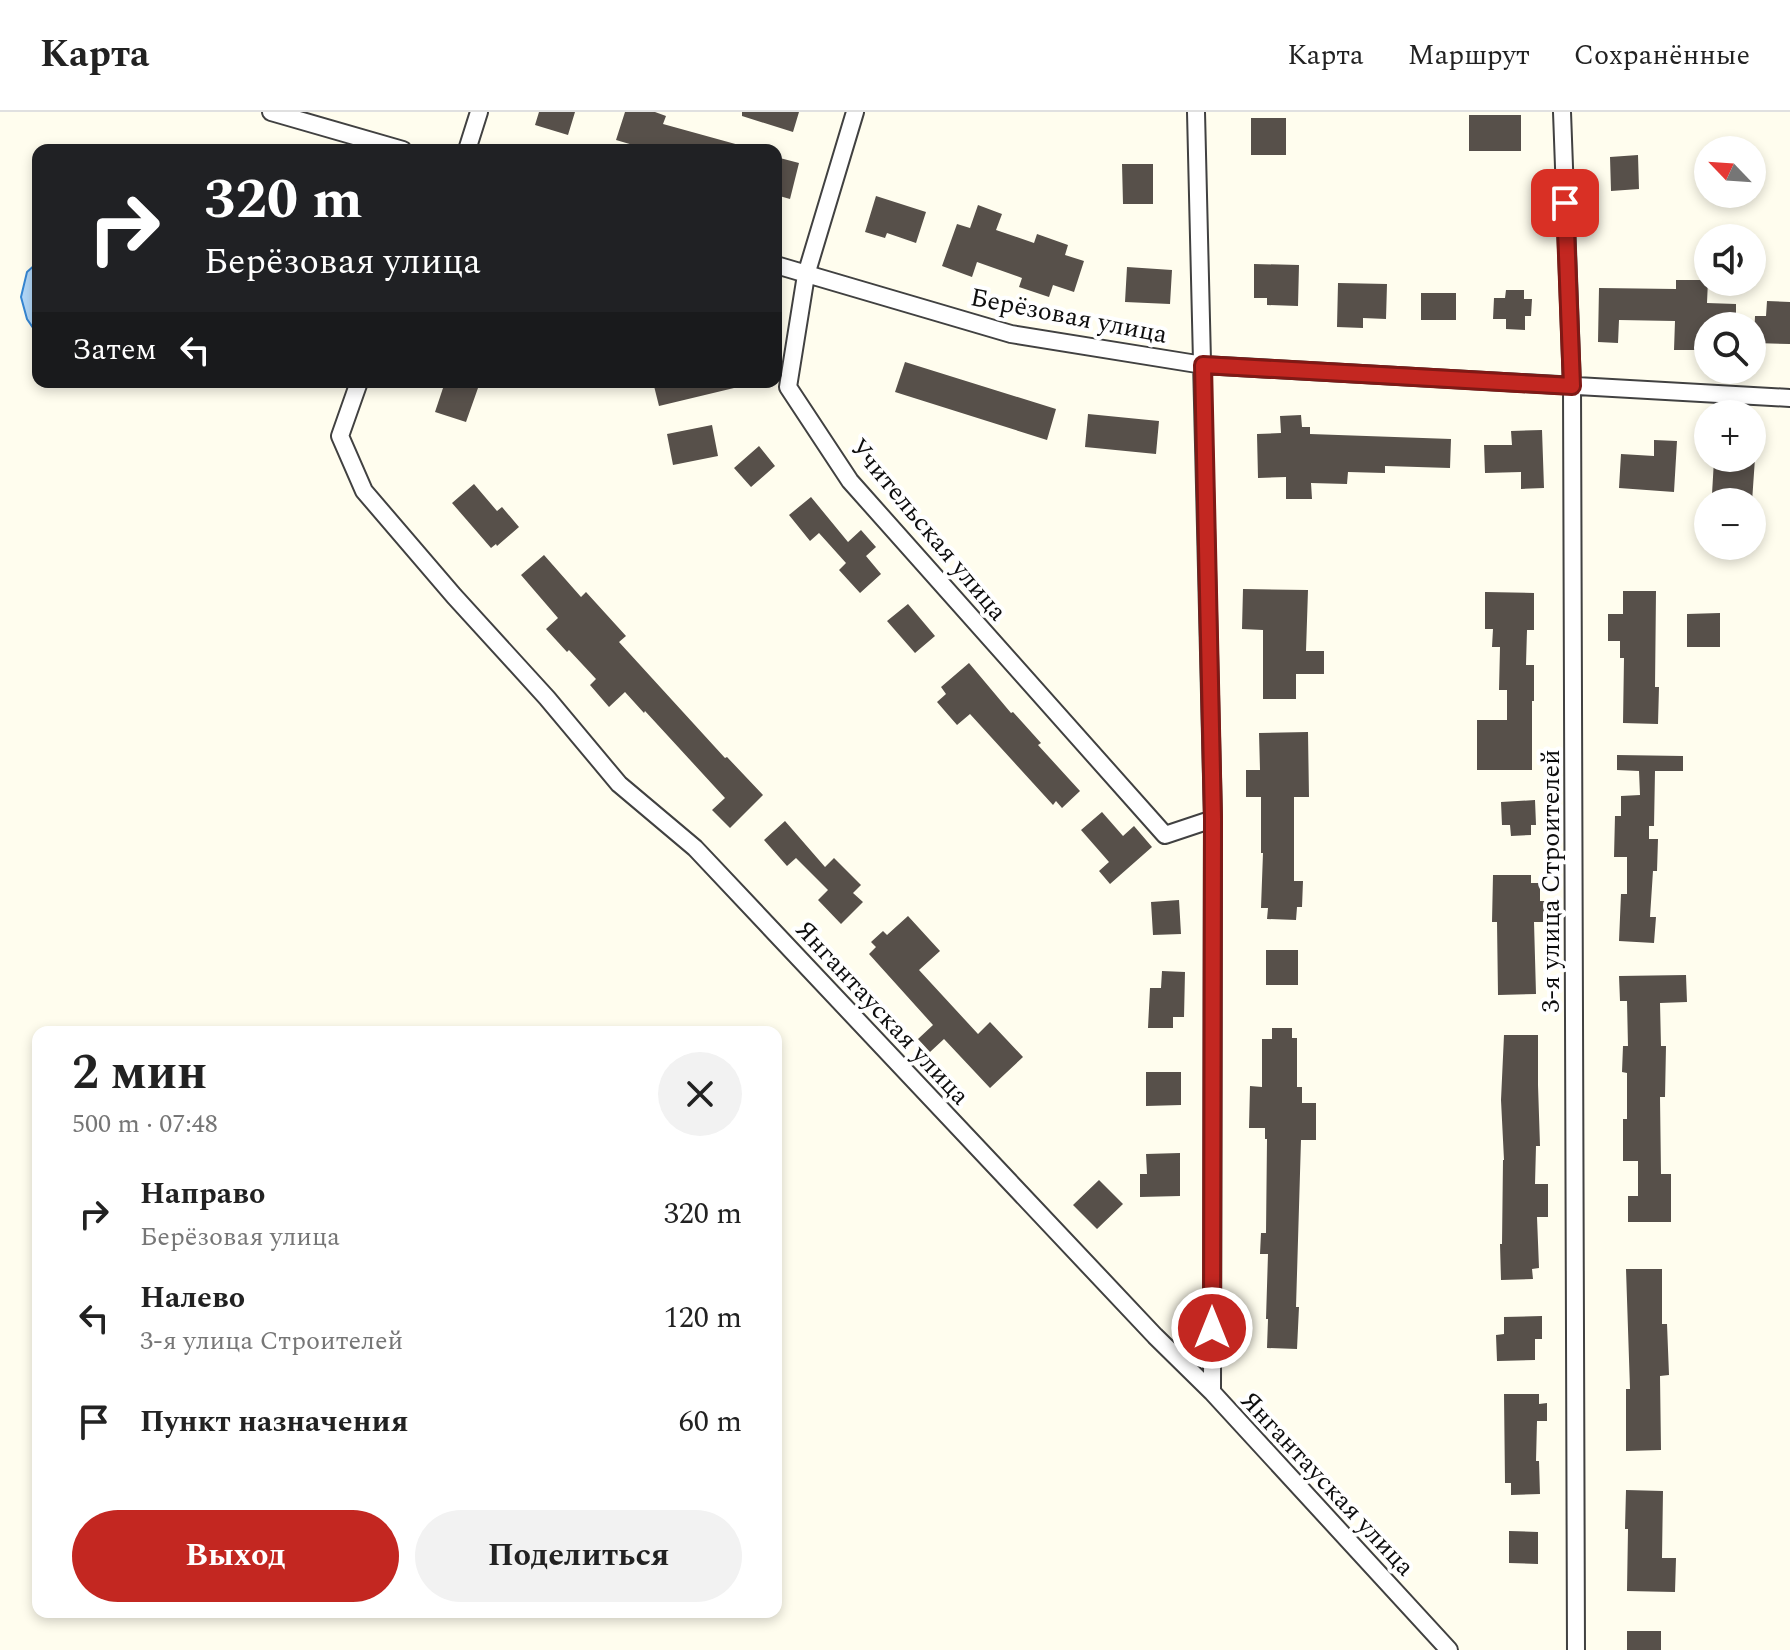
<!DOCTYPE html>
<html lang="ru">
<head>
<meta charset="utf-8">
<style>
	:root { --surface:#fff; --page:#f2f2f2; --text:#222; --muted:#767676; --line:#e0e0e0; --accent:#c32721 }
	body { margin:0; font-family:Spectral,serif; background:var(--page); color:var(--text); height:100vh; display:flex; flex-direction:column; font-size:30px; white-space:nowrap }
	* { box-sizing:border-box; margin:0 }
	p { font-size:26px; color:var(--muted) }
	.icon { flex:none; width:44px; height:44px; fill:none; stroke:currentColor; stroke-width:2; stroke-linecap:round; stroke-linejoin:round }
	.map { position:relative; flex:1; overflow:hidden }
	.drawer { position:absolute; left:32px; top:914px; width:750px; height:592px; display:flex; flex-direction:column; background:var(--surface); border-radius:16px; box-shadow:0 4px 12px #0003 }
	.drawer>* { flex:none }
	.guide { position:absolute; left:32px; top:32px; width:750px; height:244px; border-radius:16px; box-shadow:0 4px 12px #0003; background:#202124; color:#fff; overflow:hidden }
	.needle { width:52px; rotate:295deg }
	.buttons { position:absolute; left:1694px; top:24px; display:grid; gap:16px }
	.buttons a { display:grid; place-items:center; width:72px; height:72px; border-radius:50%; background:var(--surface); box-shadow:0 4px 12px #0003; font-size:40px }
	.pin { position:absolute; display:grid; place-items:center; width:68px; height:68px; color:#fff; margin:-34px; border-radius:16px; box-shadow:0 4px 12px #0006 }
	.me { position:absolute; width:88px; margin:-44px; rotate:0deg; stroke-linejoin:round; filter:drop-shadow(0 0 6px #0008) }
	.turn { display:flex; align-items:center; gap:28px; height:168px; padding:0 40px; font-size:36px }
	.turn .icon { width:104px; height:104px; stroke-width:2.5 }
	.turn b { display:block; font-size:56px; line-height:68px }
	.then { display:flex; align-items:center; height:76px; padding:0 40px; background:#0003; gap:16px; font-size:30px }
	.round { display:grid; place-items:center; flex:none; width:84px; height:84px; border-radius:42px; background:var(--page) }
	.summary { display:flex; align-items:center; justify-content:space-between; height:136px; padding:0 40px }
	h1 { font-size:48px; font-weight:700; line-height:60px }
	.cta { display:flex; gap:16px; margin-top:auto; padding:16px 40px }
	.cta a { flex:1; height:92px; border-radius:48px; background:var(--accent); color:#fff; font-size:32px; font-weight:700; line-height:92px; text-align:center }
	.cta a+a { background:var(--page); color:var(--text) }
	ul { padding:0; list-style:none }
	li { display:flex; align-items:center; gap:24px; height:104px; padding:0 40px }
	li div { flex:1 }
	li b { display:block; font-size:30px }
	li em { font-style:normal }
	header { display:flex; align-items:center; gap:48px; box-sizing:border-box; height:112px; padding:0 40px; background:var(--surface); border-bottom:2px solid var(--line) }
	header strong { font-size:38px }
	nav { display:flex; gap:44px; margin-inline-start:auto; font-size:28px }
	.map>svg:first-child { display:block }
</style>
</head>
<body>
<header>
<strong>Карта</strong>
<nav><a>Карта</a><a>Маршрут</a><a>Сохранённые</a></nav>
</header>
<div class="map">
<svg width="1790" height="1538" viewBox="0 0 1790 1538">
	<rect width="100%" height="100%" fill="#fffdee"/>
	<path fill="#b1d7f8" stroke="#3686d2" stroke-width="2" d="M38,150V223L27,207L21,185L27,160Z"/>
	<path fill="#57504a" d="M539,0H575L568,23L535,13Z
		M625,0H655L666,4L663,12L739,33L738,38H650L616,28Z
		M742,0H799L793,20L742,4Z
		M1469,3H1521V39H1469Z
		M1251,6H1286V43H1251Z
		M1638,43L1639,77L1611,79L1610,45Z
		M776,45L799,51L790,87L776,83Z
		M1122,52H1153V92H1123Z
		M876,84L926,100L916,131L887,121L885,126L865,120Z
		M978,93L1002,102L996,118L1034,131L1037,122L1068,133L1065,143L1084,149L1074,180L1053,173L1049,185L1019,175L1022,166L977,150L972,165L942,154L957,112L970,116Z
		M1254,152L1299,153L1298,194L1267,193V186H1254Z
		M1127,155L1172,158L1170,192L1125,190Z
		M1676,168H1708L1707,191L1736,192V214H1708V225H1696L1695,238H1674L1675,209L1619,208L1618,231L1598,230L1599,176L1676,177Z
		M1338,171L1387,172L1386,207L1363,206V216L1337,215Z
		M1506,178H1524V187H1532L1531,204H1525V218L1506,217V207H1493L1494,186H1505Z
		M1421,181H1456V208H1421Z
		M1767,189L1790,190V232L1754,231L1755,204H1766Z
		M905,250L1056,297L1047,328L895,280Z
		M445,270H461L478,276L466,310L435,300Z
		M653,270H733L734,276L659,294Z
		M1088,302L1159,309L1156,342L1085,335Z
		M1301,303L1302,315H1310V322L1451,327L1450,356L1385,354V361L1348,360L1347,372L1311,371L1312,387H1286V365L1258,366L1257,322L1281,321L1280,304Z
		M712,313L718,344L673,353L667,322Z
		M1542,318L1544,376L1521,377V360L1485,361L1484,333H1512L1511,319Z
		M1654,328L1677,329L1674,380L1619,376L1621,342L1654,344Z
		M759,334L775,354L751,375L734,356Z
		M1729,346H1755L1752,390H1724V383L1712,382L1714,348L1728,349Z
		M474,372L497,399L502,395L519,415L497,434L496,432L491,436L452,391Z
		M811,385L848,430L861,418L876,435L866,444L881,462L860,481L839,458L846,451L819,421L810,429L789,403Z
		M544,443L581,485L586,480L626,524L619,530L725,646L727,645L763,683L730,716L712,698L725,686L645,599L644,601L625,580L609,595L590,573L596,567L569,538L567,540L546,517L558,506L521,463Z
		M1243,477L1308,478L1306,539H1324V562H1296V587H1263V518L1242,517Z
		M1623,479H1656L1655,575H1659L1658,612L1623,611L1624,546H1620V529H1608V502H1623Z
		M1485,480L1534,481V518H1527L1526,553H1534V589H1532V658H1477V608H1507V578H1499L1500,535H1492L1493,517H1485Z
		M908,492L935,524L915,541L887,509Z
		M1720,501V535H1687V502Z
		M969,551L1011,601L1013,600L1041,631L1038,633L1080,679L1062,696L1056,689L1053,693L970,602L957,613L937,590L946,582L941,575Z
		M1308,620L1309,685H1294V769H1303L1302,795H1297L1296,808L1267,807L1268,796H1261L1263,741H1261V685H1246V658H1260L1259,621Z
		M1617,643L1683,644V659H1655L1654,714H1649V727H1658L1657,759H1653L1650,805H1656L1654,831L1619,829L1621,782H1627V745H1614L1615,704H1621V684L1640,683L1639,659L1617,658Z
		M1535,688L1536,713H1531V723L1511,724L1510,713H1502L1501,690Z
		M1102,700L1123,724L1134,714L1152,735L1110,772L1099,759L1109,750L1081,718Z
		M785,709L825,755L834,746L861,773L853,781L863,790L841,812L818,788L828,778L796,746L787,754L764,728Z
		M1493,763H1531V771H1540V789H1546V810H1534L1536,882L1498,883L1497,810H1492Z
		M1179,788L1181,822L1153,823L1151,790Z
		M908,804L940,839L919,858L978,922L990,910L1023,945L990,976L944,927L930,940L918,927L933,913L869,842L876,835L871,830L883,819L887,823Z
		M1266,838H1298V873H1266Z
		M1162,859L1185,860L1184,905H1173V916H1148L1150,876H1161Z
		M1686,863L1687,890L1660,891L1661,934H1666L1665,985H1660L1661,1062H1671V1110H1628V1084H1638V1049H1623V1007H1627V961L1622,960L1623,934H1628L1627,889H1620L1619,864Z
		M1272,916H1292V926H1297V975H1302V991H1316V1028H1301L1296,1195H1299L1297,1237L1267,1236L1268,1207H1266L1268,1142H1260L1261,1121H1266L1267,1027H1265V1016H1249L1250,974L1262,975V927H1272Z
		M1504,923H1538V973L1540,1034H1536L1535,1072H1548V1105H1537L1539,1156L1532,1157L1533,1167L1501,1168L1500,1132H1502L1503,1048H1504L1501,988Z
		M1146,960H1181V993L1146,994Z
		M1180,1041V1084L1140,1085V1062H1147L1146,1042Z
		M1099,1068L1123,1092L1097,1117L1073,1093Z
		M1626,1157H1662V1212H1667L1669,1263L1660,1264L1661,1338L1626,1339V1277H1630Z
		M1542,1204V1227H1535V1248L1497,1249L1496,1223L1504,1222V1205Z
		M1504,1282H1539V1292L1547,1291V1309H1537L1536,1349H1539L1540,1382L1511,1383V1371H1505Z
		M1626,1378L1663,1379L1662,1446H1676L1675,1480L1627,1479L1628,1417H1625Z
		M1509,1419L1538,1420V1452L1509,1451Z
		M1627,1519H1661V1538H1627Z"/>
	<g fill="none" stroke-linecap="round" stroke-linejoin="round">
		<defs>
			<path id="minor" d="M271,0L403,38
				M855,0L806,163L788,275L850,369L1165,723L1213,707
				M1196,0L1213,707L1212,1280
				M1562,0L1572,274L1576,1538
				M467,38L479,0
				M776,153L1011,222L1203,253L1790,286
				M359,270L340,324L364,379L454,484L547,586L619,672L695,736L1155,1224L1212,1280L1449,1538"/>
		</defs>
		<use href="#minor" stroke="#414141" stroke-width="20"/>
		<use href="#minor" stroke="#fff" stroke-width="16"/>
	</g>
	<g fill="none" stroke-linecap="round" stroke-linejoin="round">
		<defs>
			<path id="route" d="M1212,1216L1213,707L1203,253L1572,274L1565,91"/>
		</defs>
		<use href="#route" stroke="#7f1915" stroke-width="20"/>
		<use href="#route" stroke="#c32721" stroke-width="14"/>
	</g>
	<g text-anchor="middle" stroke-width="8" stroke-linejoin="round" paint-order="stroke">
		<g font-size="26" fill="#0e0e0e" stroke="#fff">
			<text transform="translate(1069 203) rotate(11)" y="9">Берёзовая улица</text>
			<text transform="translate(929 417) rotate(50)" y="9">Учительская улица</text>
			<text transform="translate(1550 769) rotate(-90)" y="9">3-я улица Строителей</text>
			<text transform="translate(883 900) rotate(47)" y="9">Янгантауская улица</text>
			<text transform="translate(1328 1371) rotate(47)" y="9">Янгантауская улица</text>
		</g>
	</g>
</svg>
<div class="buttons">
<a><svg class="needle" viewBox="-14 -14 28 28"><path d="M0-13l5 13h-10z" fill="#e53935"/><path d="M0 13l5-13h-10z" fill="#767676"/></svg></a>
<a><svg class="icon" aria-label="sound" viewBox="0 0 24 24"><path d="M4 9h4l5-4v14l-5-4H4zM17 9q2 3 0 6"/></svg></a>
<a><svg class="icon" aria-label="search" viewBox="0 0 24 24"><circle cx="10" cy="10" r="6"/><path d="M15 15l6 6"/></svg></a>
<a>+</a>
<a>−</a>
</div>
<div class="pin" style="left:1565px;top:91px;background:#d93025"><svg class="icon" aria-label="arrive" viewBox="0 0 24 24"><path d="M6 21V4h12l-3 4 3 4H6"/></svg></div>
<svg class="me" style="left:1212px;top:1216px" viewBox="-20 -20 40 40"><circle r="17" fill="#c32721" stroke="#fff" stroke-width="3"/><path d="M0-11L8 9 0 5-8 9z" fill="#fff"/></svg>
<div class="guide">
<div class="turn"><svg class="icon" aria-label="right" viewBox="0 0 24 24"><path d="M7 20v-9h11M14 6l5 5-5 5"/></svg><div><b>320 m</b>Берёзовая улица</div></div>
<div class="then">Затем<svg class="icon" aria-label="left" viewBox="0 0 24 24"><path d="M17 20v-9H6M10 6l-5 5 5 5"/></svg></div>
</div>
<section class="drawer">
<div class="summary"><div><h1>2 мин</h1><p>500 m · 07:48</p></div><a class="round"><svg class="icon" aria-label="close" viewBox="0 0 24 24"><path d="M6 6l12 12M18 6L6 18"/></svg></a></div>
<ul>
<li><svg class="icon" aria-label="right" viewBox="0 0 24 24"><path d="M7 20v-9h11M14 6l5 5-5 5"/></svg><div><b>Направо</b><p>Берёзовая улица</p></div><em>320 m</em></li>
<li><svg class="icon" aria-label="left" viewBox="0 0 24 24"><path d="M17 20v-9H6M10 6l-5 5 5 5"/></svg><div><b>Налево</b><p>3-я улица Строителей</p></div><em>120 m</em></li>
<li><svg class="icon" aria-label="arrive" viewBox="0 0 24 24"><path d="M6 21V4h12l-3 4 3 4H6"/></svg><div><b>Пункт назначения</b></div><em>60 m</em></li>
</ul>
<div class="cta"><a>Выход</a><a>Поделиться</a></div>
</section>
</div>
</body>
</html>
